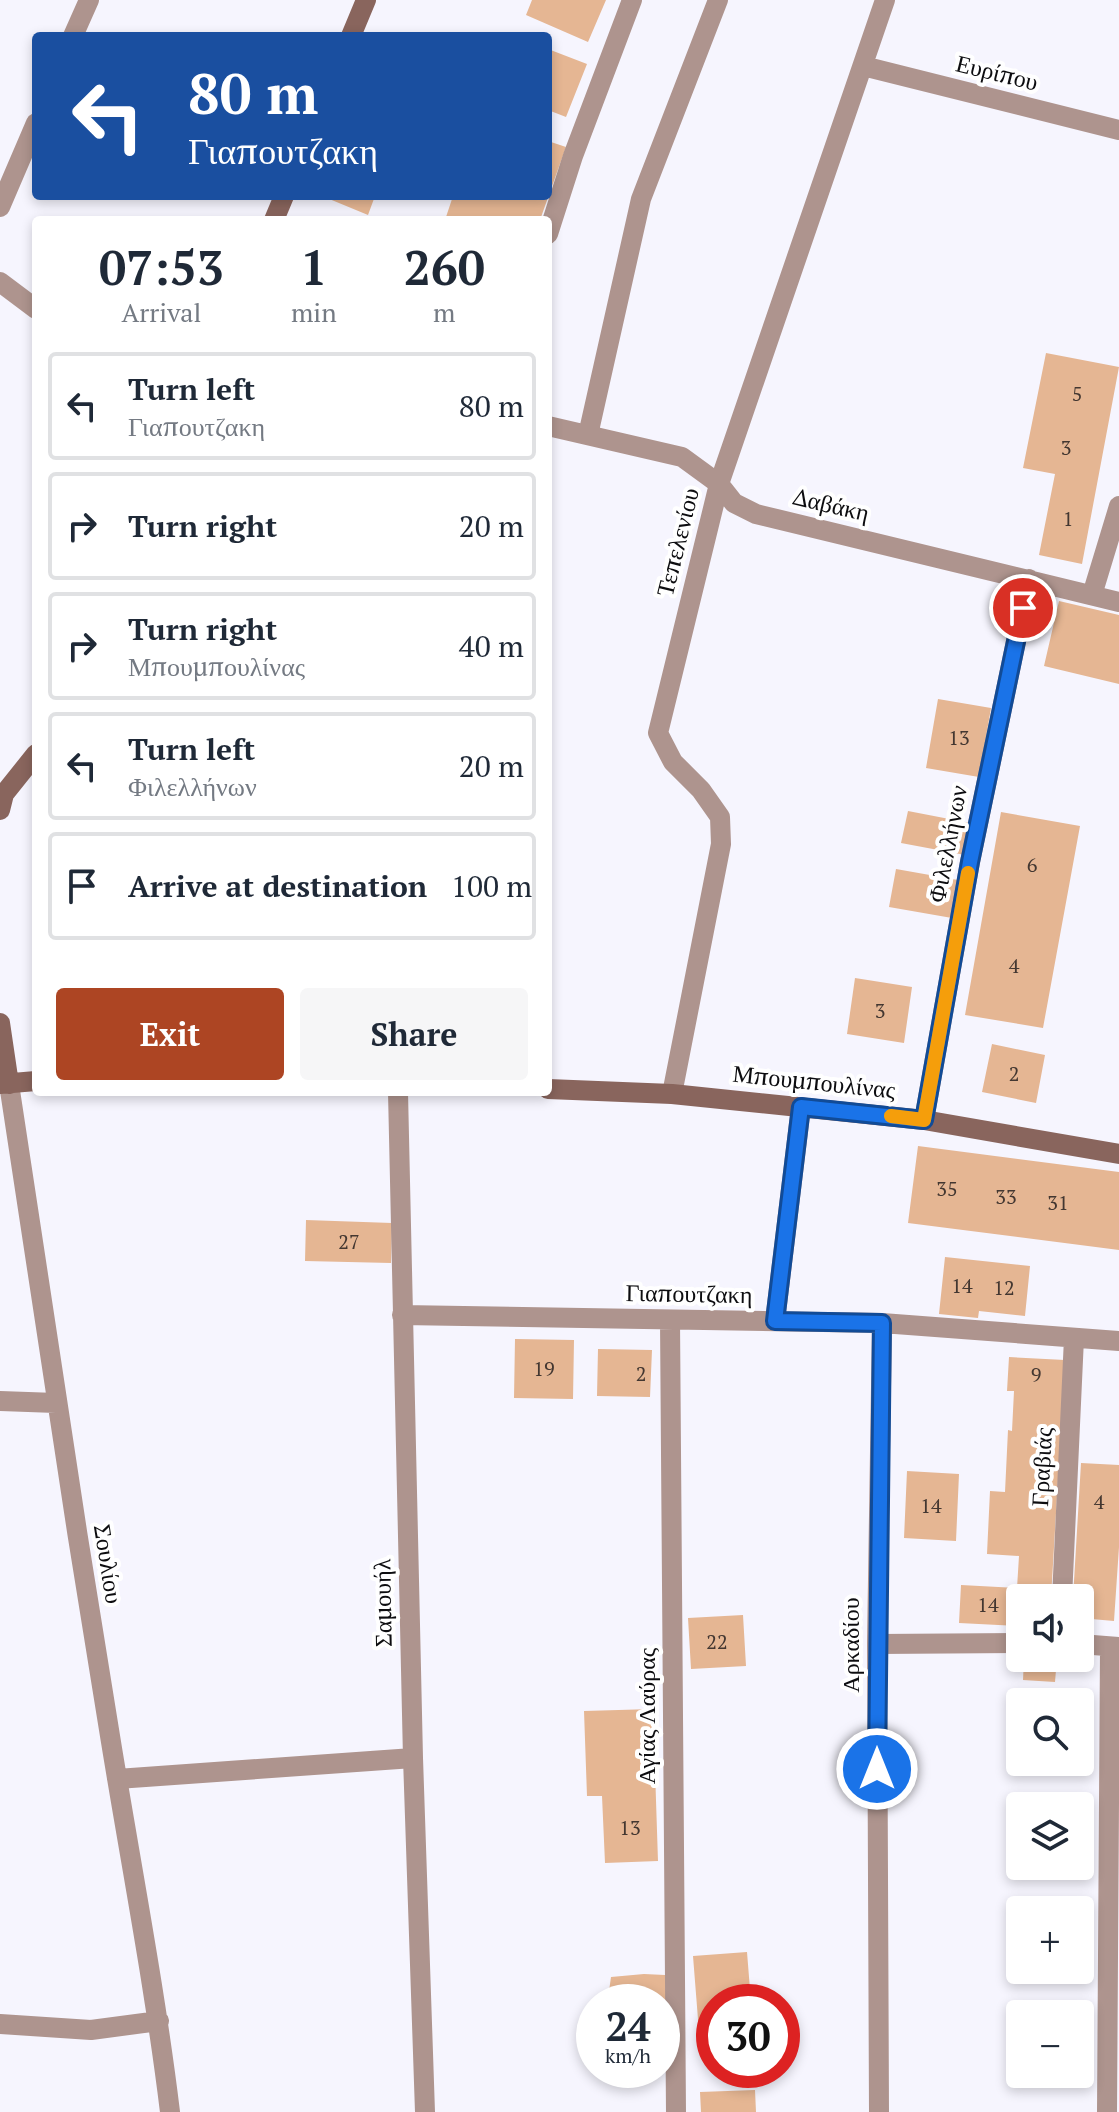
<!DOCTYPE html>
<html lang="en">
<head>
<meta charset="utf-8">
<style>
	:root { --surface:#fff; --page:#f6f6f7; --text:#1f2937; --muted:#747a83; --line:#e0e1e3; --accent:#ad4523 }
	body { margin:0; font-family:"PT Serif",serif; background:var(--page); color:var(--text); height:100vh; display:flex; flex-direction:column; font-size:30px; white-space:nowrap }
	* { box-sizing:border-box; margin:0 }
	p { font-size:26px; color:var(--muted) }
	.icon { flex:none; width:44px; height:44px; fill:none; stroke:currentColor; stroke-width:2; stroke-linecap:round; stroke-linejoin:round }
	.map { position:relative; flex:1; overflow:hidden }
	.details { position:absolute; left:32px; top:216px; width:520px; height:880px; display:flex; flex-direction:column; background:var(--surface); border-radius:8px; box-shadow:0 4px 12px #0003 }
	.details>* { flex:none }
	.top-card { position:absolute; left:32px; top:32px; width:520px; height:168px; border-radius:8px; box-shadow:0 4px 12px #0003; background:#1a4fa0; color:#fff; overflow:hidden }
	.buttons { position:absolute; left:1006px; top:1584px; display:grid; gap:16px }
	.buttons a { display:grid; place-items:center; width:88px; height:88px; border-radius:8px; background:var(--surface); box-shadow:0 4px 12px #0003; font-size:40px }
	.speed { position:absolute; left:576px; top:1984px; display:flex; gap:16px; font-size:40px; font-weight:700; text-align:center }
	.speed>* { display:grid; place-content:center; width:104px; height:104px; border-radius:50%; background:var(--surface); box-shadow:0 4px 12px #0003; line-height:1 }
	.speed small { font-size:20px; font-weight:400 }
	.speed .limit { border:12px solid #d22; background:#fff; color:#111 }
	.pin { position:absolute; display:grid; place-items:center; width:68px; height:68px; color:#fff; margin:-34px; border:4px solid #fff; border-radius:50%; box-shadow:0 2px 8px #0007 }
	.me { position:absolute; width:88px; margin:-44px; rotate:0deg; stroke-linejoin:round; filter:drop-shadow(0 0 6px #0008) }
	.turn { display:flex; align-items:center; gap:28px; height:168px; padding:0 24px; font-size:36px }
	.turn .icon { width:104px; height:104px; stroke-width:2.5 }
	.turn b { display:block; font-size:56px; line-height:68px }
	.eta { display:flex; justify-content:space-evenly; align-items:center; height:136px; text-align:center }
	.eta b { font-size:48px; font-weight:800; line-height:56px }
	.primary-button { display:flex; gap:16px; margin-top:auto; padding:16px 24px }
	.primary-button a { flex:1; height:92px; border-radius:8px; background:var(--accent); color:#fff; font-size:32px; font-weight:800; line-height:92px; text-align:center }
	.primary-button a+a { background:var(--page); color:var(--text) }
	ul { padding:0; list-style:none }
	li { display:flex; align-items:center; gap:24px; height:108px; margin:0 16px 12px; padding:0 8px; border:4px solid var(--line); border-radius:8px }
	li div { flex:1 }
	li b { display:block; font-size:30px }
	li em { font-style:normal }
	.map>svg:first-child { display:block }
</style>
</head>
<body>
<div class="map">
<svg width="1119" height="2112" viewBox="0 0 1119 2112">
	<rect width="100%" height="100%" fill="#f6f5fe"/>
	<path fill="#e5b693" d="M532,0H606L588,42L526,15Z
		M548,49L587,64L566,117L548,110Z
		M548,141L566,147L540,220H445L453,196H548Z
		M322,196H375L368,215Z
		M1046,353L1119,367L1082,564L1039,555L1055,474L1023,468Z
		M1059,601L1119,615V684L1044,666Z
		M938,699L991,708L979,777L926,768Z
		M908,811L970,823L965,855L901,843Z
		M1001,812L1080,826L1043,1028L965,1015Z
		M896,869L958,880L952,918L889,907Z
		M855,978L912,987L904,1043L847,1034Z
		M992,1044L1045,1055L1036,1103L982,1092Z
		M918,1146L1119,1172V1250L908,1223Z
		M306,1220L392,1223L391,1263L305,1261Z
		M945,1257L1030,1266L1025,1316L979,1311L978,1318L939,1314Z
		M515,1339L574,1340L573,1399L514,1398Z
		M598,1349L652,1350L650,1397L597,1396Z
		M1009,1357L1065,1360L1051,1598H1020V1626L959,1623L961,1585L1017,1588L1019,1556L987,1554L990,1491L1005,1492L1008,1430L1012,1431L1014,1391H1007Z
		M1081,1463L1119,1465V1547L1114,1621L1080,1618V1598H1073Z
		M907,1471L959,1474L956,1541L904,1538Z
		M743,1615L746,1666L691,1669L688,1618Z
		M1024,1658H1057L1055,1682L1023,1680Z
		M653,1709L658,1861L605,1863L602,1796H587L584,1711Z
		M747,1952L751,2002H714V2030L699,2032L693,1956Z
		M644,1974L665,1975L668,1979L667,2008H662V2002H612V1993L609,1991L611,1977Z
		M735,2070H768L769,2078L735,2080Z
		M755,2090L756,2112H701L700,2092Z"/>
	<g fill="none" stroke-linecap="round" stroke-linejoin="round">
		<path stroke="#ae948e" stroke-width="20" d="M73,36L89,0
			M863,66L1119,130
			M0,207L36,123
			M548,234L573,156L632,0
			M0,282L36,309
			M548,426L682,457L719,484L734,503L756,514L1119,602
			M588,435L641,199L718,0
			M1092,595L1119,506
			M9,1084C41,1304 75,1523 111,1742C131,1865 155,1988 170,2112
			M398,1092L413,1758L425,2112
			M672,1094L721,844L720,817L701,790L673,762L658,733L719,484L885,0
			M924,1120L970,862L1029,579
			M402,1315L882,1323L1119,1341
			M670,1320L676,2112
			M775,1321L801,1107
			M0,1401L56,1403
			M1062,1598L1074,1338
			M877,1644L1020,1643
			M1080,1644L1119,1647
			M117,1779L413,1758
			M0,2024L91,2030L159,2021
			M879,2112L877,1644L882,1323
			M1107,2112L1110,1647"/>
		<path stroke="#89655d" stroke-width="20" d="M351,36L366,0
			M274,220L284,196
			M0,810L4,794L36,754
			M0,1023L9,1084
			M0,1084L36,1081
			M548,1089L672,1094L924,1120L1119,1154"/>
	</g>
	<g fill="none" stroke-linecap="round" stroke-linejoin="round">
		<defs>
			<path id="route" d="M877,1769L882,1323L775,1321L801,1107L924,1120L970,862L1023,608"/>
		</defs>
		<use href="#route" stroke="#114b97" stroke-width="20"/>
		<use href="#route" stroke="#1a73e8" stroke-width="14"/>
		<path stroke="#f59e0b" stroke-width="14" d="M891,1116L924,1120L968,873"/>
	</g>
	<g text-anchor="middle" stroke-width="8" stroke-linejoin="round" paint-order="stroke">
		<g font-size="20" fill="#433731">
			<text x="1077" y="401">5</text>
			<text x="1066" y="455">3</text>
			<text x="1068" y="526">1</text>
			<text x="959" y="745">13</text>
			<text x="1032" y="872">6</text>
			<text x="1014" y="973">4</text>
			<text x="880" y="1018">3</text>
			<text x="1014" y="1081">2</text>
			<text x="947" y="1196">35</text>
			<text x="1006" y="1204">33</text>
			<text x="1058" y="1210">31</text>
			<text x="349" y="1249">27</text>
			<text x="962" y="1293">14</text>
			<text x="1004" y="1295">12</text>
			<text x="544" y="1376">19</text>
			<text x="641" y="1381">2</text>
			<text x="1036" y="1382">9</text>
			<text x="1099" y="1509">4</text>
			<text x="931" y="1513">14</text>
			<text x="988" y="1612">14</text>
			<text x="717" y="1649">22</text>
			<text x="630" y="1835">13</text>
		</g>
		<g font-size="24" fill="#0d0d10" stroke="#fff">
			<text transform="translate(997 73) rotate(14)" y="8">Ευρίπου</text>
			<text transform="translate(831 505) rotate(13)" y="8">Δαβάκη</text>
			<text transform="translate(678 542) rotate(-76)" y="8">Τεπελενίου</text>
			<text transform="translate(948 844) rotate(-79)" y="8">Φιλελλήνων</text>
			<text transform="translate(814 1082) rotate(6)" y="8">Μπουμπουλίνας</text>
			<text transform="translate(689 1294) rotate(1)" y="8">Γιαπουτζακη</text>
			<text transform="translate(1042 1467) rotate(-87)" y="8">Γραβιάς</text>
			<text transform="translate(108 1564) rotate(81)" y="8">Σουλίου</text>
			<text transform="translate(383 1603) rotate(-91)" y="8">Σαμουήλ</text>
			<text transform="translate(851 1645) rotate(-90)" y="8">Αρκαδίου</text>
			<text transform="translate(647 1716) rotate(-90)" y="8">Αγίας Λαύρας</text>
		</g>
	</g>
</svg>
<div class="buttons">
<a><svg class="icon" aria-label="sound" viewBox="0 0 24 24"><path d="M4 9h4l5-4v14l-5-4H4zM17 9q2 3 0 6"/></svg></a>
<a><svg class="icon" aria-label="search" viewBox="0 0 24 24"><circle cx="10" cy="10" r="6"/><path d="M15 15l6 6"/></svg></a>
<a><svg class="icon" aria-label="layers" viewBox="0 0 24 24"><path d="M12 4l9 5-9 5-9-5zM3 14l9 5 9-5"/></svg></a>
<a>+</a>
<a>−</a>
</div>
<div class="speed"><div>24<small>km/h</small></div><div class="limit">30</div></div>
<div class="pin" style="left:1023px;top:608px;background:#d93025"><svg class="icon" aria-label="arrive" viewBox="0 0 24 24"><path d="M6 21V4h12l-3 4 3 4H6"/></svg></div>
<svg class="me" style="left:877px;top:1769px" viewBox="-20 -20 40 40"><circle r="17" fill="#1a73e8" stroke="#fff" stroke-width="3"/><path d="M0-11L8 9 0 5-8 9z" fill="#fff"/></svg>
<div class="top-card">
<div class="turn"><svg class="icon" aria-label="left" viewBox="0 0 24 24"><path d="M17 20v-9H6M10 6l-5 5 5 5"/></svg><div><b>80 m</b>Γιαπουτζακη</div></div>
</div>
<section class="details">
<div class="eta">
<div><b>07:53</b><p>Arrival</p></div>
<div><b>1</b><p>min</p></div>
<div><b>260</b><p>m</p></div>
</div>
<ul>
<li><svg class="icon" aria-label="left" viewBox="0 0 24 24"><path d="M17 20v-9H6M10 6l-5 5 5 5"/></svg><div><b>Turn left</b><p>Γιαπουτζακη</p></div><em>80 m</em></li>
<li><svg class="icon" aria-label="right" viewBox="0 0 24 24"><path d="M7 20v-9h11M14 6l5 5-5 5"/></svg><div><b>Turn right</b></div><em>20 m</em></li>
<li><svg class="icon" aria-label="right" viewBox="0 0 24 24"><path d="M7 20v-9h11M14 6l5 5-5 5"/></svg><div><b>Turn right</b><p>Μπουμπουλίνας</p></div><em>40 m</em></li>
<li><svg class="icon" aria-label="left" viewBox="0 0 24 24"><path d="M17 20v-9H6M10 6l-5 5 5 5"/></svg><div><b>Turn left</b><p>Φιλελλήνων</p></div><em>20 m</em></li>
<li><svg class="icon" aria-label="arrive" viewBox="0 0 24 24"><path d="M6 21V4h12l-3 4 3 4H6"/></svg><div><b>Arrive at destination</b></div><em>100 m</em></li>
</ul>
<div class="primary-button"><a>Exit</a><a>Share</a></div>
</section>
</div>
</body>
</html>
